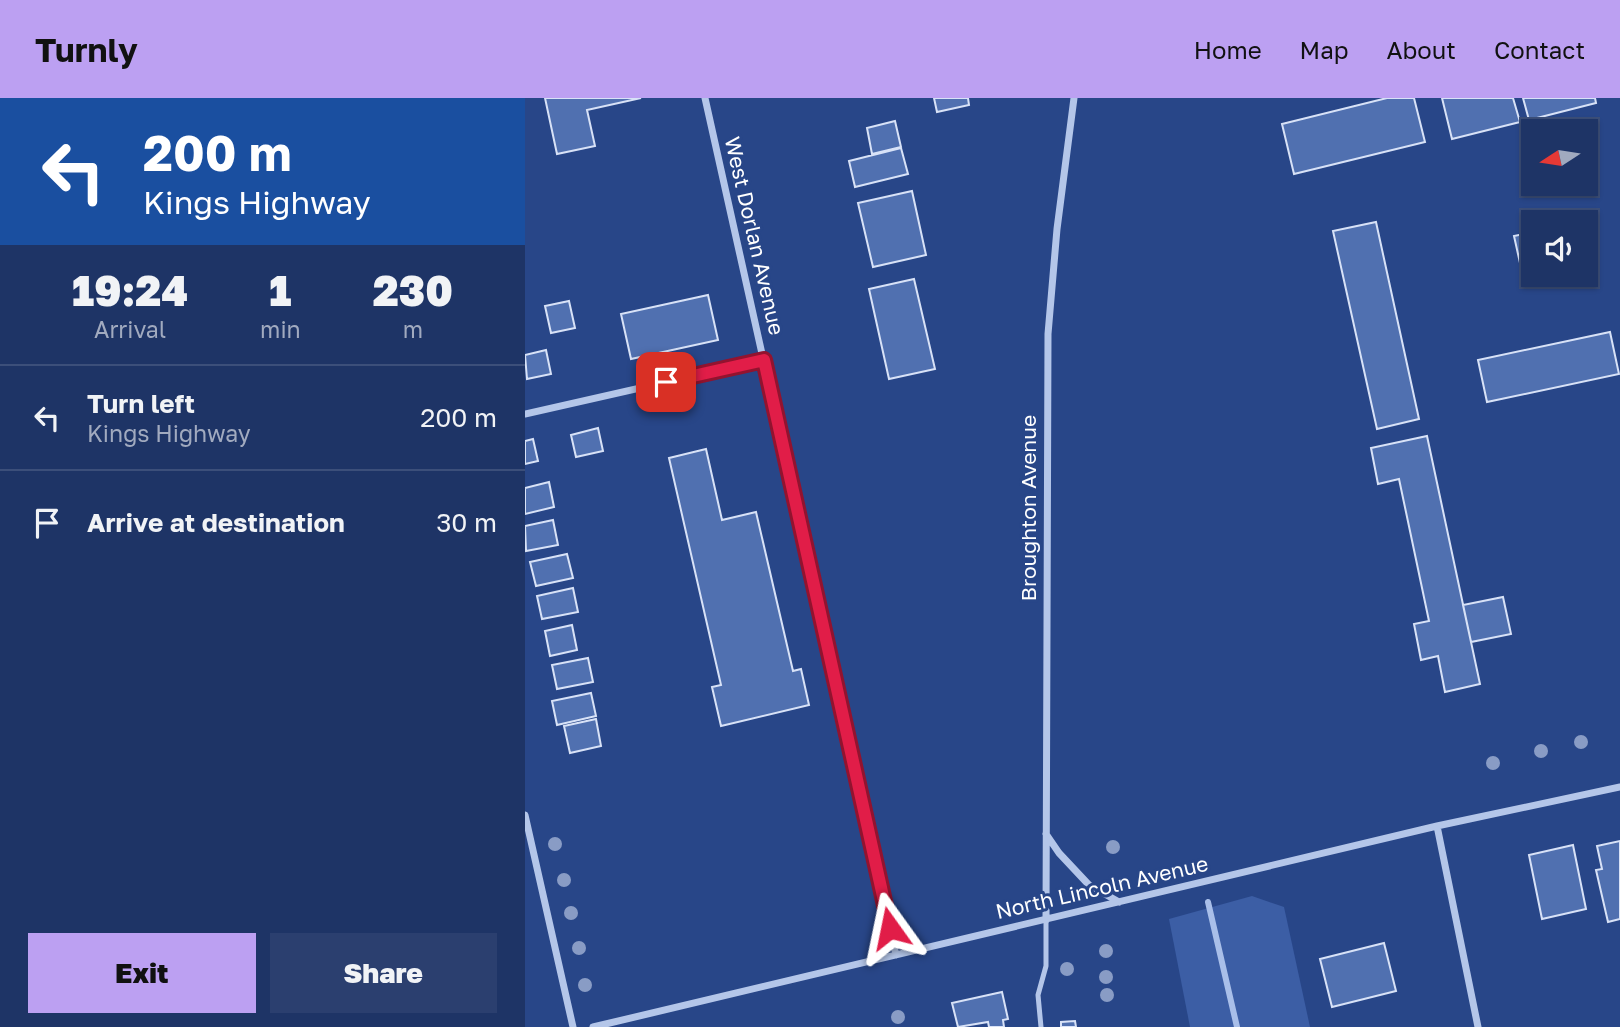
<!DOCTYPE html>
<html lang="en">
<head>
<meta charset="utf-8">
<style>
	:root { --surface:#1e3466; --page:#2b3f6f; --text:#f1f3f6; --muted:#a1aabf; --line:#3c4f7a; --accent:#bca0f2 }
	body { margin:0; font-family:"Golos Text",sans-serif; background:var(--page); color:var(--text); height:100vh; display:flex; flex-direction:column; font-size:26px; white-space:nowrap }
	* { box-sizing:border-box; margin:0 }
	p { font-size:23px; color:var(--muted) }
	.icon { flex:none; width:38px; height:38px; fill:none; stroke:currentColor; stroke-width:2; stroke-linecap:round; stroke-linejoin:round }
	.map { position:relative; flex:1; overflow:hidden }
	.details { display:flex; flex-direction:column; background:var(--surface); width:525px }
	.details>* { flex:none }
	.guide { background:#1a4fa0; color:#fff; overflow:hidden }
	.needle { width:46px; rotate:258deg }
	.tools { position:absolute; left:996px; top:21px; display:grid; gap:14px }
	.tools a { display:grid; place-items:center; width:77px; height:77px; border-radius:0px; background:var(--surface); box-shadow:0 2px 5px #0004,0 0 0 2px var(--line); font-size:35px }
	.pin { position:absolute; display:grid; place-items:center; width:60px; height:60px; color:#fff; margin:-30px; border-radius:14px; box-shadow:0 4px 10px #0006 }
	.me { position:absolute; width:77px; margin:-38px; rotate:348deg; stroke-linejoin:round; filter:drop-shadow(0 0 5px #0008) }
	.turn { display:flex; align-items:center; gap:24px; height:147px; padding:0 28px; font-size:32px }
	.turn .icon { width:91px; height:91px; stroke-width:2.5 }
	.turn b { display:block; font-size:49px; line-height:60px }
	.eta { display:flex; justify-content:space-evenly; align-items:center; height:119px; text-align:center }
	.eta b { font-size:42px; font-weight:800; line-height:49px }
	.action { display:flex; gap:14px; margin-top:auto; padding:14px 28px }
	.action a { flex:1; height:80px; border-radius:0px; background:var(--accent); color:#111; font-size:28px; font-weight:800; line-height:80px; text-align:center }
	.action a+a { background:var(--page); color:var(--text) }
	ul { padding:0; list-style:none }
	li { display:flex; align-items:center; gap:21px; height:105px; padding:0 28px; border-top:2px solid var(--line) }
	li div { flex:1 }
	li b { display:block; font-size:26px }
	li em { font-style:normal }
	header { display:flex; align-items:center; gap:42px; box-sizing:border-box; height:98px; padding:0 35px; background:var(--accent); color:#111 }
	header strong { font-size:33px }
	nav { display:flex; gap:38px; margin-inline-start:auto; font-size:24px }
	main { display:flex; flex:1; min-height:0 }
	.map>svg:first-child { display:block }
</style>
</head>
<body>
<header>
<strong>Turnly</strong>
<nav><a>Home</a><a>Map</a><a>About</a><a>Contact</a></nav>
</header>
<main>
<section class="details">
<div class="guide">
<div class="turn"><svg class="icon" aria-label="left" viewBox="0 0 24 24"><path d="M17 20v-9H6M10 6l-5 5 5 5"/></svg><div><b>200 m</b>Kings Highway</div></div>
</div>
<div class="eta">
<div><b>19:24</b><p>Arrival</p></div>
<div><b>1</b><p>min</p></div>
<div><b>230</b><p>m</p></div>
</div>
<ul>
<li><svg class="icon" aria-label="left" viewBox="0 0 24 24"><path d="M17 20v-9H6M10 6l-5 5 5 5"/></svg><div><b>Turn left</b><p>Kings Highway</p></div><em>200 m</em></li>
<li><svg class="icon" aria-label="arrive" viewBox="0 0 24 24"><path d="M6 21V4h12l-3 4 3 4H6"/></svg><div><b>Arrive at destination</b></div><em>30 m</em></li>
</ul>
<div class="action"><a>Exit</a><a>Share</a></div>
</section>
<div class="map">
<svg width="1095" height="929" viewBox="0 0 1095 929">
	<rect width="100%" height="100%" fill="#284688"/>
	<path fill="#3c5ea5" d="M727,798L759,809L785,929H665L644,821Z"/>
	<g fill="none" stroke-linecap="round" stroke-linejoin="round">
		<path stroke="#a9bfe9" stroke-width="6" d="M683,804L712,929"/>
	</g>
	<path fill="#5070b0" stroke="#d8e2f7" stroke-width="2" d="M20,0H116L62,12L70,48L32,56Z
		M409,0H443L444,7L412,14Z
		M862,0H889L900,44L769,76L757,26Z
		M917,0H988L995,24L927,41Z
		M998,0H1070L1071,5L1004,22Z
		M370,23L376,49L347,56L342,30Z
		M376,50L383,76L330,89L324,63Z
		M387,93L401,157L348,169L333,105Z
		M1061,121L1072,166L1060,169V124H1049Z
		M851,124L894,321L852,331L808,133Z
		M1008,134V177H1026L999,183L989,138Z
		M389,181L410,271L364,281L344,191Z
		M183,197L193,242L106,261L96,216Z
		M44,203L50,230L26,235L20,208Z
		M1085,234L1094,276L962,304L953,262Z
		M21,252L26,276L2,281L0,257Z
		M73,330L78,353L51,359L46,337Z
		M902,338L955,586L920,594L913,558L896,562L889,526L904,523L874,381L853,386L846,350Z
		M8,341L13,363L0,366V343Z
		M181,351L197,422L231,414L268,573L276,571L284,607L196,628L187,589L196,587L144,360Z
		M24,384L29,409L0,416V390Z
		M28,422L33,447L1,453L0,428Z
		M42,456L48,480L11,488L5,464Z
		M48,490L53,514L17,521L12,498Z
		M978,499L986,536L946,544L938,507Z
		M47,527L52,552L25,558L20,533Z
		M63,560L68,584L32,591L27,567Z
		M66,595L71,618L32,627L27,603Z
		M71,621L76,648L45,655L39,628Z
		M1095,743V821L1083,824L1071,772L1077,771L1072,748Z
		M1048,747L1061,811L1017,821L1004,757Z
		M859,845L871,893L807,909L795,861Z
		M477,894L483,921L478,922L479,929H464L463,924L433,929L427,905Z
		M550,923L551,929H536V924Z"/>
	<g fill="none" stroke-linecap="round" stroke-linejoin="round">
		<path stroke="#b4c6e9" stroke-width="5" d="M516,929L513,897L521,868V822"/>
		<path stroke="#b4c6e9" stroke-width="7" d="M180,0L371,857
			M0,316L239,262
			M0,717L48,929
			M912,728L953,929
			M521,736L534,755L564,787L594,804
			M521,822L523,236L532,131L549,0
			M68,929L912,728L1095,689"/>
	</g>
	<g fill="#899cc5">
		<circle cx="1056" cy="644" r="7"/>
		<circle cx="1016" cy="653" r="7"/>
		<circle cx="968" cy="665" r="7"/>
		<circle cx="30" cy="746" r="7"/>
		<circle cx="588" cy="749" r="7"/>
		<circle cx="39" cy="782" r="7"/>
		<circle cx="46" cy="815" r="7"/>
		<circle cx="54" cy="850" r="7"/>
		<circle cx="581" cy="853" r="7"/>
		<circle cx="542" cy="871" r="7"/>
		<circle cx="581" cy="879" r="7"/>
		<circle cx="60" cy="887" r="7"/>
		<circle cx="582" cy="897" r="7"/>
		<circle cx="373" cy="919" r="7"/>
	</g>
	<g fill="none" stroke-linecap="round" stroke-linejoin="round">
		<defs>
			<path id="route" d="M141,284L239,262L365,830"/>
		</defs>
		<use href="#route" stroke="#92132f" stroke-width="18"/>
		<use href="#route" stroke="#e11d48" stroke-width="12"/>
	</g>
	<g text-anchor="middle" stroke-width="6" stroke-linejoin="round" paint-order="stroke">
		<g font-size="21" fill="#fff" stroke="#284688">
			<text transform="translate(229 138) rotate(77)" y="7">West Dorlan Avenue</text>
			<text transform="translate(504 410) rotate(-90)" y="7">Broughton Avenue</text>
			<text transform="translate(577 790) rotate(-13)" y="7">North Lincoln Avenue</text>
		</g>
	</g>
</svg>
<div class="tools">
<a><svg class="needle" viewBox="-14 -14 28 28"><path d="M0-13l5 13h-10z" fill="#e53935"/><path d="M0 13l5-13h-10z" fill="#a1aabf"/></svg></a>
<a><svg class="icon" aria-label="sound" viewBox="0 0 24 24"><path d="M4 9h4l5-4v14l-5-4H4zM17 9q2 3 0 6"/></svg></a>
</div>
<div class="pin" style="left:141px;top:284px;background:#d93025"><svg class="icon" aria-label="arrive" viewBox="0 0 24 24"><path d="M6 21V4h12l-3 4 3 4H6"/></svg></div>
<svg class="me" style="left:365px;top:830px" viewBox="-20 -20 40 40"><path d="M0-17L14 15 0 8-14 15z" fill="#e11d48" stroke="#fff" stroke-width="4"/></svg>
</div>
</main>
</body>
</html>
